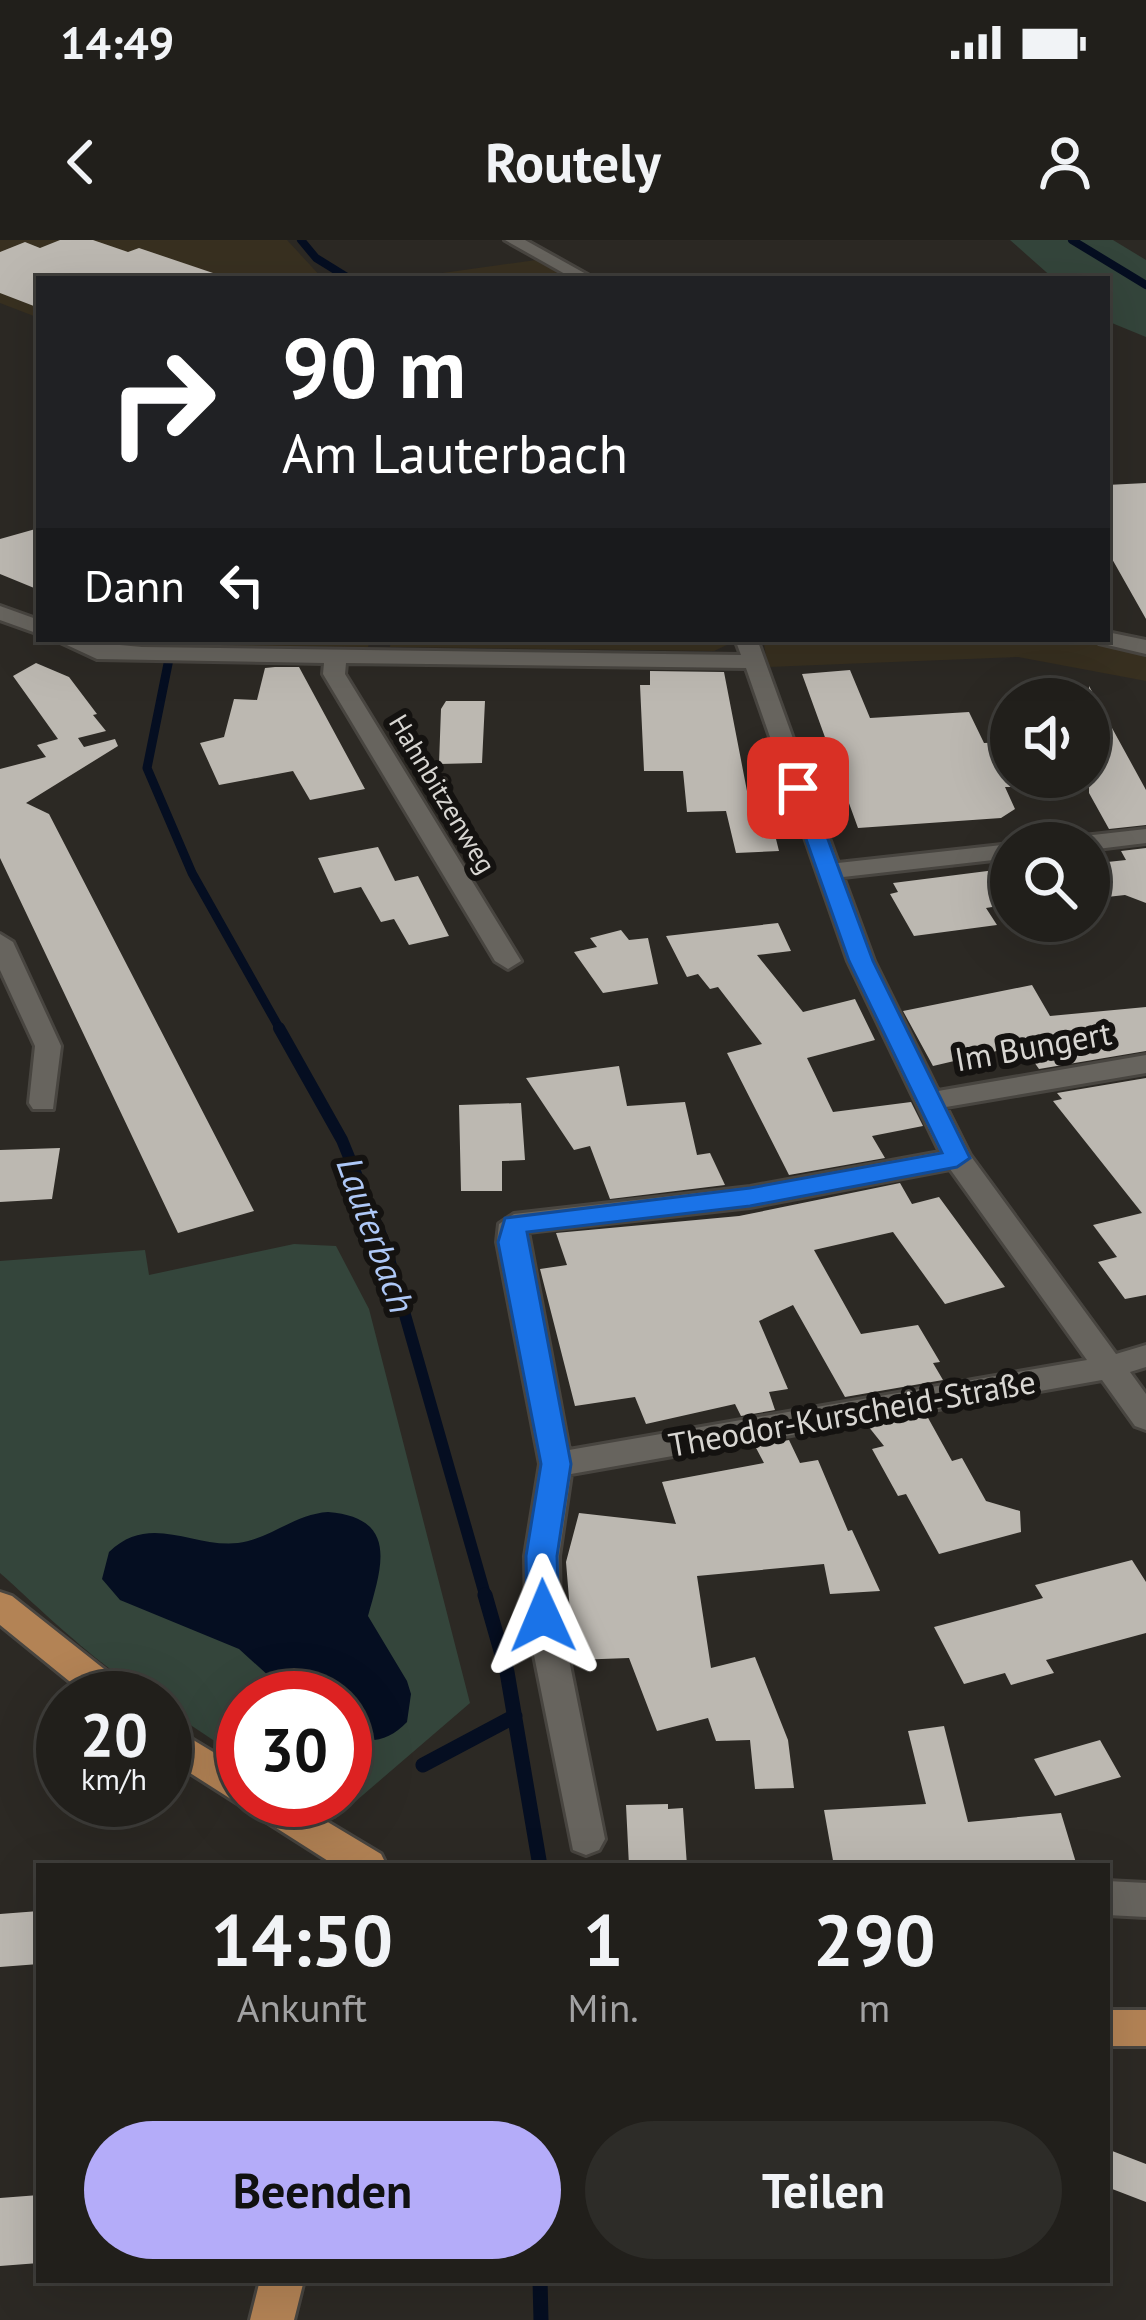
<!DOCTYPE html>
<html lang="de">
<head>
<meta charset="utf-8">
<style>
	:root { --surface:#211f1b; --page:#2d2c28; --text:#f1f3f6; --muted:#a2a2a3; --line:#3e3d3a; --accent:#b4acf9 }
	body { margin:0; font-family:"PT Sans",sans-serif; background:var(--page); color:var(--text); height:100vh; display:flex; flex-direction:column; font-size:45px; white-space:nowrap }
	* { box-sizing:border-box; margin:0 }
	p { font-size:39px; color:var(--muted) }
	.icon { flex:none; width:66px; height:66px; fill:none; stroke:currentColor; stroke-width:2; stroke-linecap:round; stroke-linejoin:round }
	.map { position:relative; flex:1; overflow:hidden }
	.drawer { position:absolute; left:36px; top:1623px; width:1074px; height:420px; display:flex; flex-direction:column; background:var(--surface); border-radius:0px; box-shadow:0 12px 48px #0002,0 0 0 3px var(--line) }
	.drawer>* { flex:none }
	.hud { position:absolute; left:36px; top:36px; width:1074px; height:366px; border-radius:0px; box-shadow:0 12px 48px #0002,0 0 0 3px var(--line); background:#202124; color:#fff; overflow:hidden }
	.tools { position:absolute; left:990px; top:438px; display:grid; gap:24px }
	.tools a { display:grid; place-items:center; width:120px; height:120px; border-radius:50%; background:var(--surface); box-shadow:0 12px 48px #0002,0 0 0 3px var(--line); font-size:60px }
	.speed { position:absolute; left:36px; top:1431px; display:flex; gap:24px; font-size:60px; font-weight:700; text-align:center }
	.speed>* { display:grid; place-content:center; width:156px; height:156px; border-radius:50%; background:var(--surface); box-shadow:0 12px 48px #0002,0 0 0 3px var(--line); line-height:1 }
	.speed small { font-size:30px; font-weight:400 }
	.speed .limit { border:18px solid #d22; background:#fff; color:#111 }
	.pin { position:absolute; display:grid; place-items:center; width:102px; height:102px; color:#fff; margin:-51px; border-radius:24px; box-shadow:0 6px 18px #0006 }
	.me { position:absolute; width:132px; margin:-66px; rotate:359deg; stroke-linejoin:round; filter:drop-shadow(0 0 9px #0008) }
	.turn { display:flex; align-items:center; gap:42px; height:252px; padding:0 48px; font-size:54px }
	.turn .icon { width:156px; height:156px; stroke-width:2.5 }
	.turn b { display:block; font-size:84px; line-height:102px }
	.then { display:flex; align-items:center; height:114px; padding:0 48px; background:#0003; gap:24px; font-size:45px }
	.eta { display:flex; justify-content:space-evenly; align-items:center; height:204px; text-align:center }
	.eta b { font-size:72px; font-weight:800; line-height:84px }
	.action { display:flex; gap:24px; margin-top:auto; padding:24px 48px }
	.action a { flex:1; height:138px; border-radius:72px; background:var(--accent); color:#111; font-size:48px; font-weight:800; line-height:138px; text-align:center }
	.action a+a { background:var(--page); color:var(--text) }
	.status { display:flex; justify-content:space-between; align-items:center; height:84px; padding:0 60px; background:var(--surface); direction:ltr }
	.status svg { height:33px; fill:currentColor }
	header { display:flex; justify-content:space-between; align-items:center; height:156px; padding:0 48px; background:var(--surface); font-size:54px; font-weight:800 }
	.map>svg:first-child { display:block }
</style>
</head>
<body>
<div class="status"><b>14:49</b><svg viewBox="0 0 49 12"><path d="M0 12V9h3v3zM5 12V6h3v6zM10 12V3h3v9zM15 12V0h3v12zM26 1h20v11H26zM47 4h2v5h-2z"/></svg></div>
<header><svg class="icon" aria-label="back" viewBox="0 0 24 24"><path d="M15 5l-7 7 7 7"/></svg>Routely<svg class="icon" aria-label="person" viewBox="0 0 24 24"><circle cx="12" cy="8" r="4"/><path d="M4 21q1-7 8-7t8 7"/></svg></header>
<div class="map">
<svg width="1146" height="2080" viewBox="0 0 1146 2080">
	<rect width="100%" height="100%" fill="#2c2924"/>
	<path fill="#383020" d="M0,0H287L323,39H39V78L0,63Z
		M543,19L580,39H400Z
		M189,399H370L368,407L275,406L273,410L189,408Z
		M391,399H725L727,405L714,411L390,407Z
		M763,399H1081L1146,414V441L1018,417L768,427Z"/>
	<path fill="#34453b" d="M1010,0H1113L1146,20V97L1107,81V39H1054Z
		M294,1004L336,1006L369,1069L470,1463L335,1579L306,1560H345V1458H243V1520L165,1468V1458C130,1458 31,1360 0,1333V1021L145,1010L149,1035Z"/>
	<path fill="#050e21" d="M328,1272C399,1278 382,1326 368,1376L407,1441L411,1454L407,1482C389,1501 369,1505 345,1495V1458H293L239,1409L120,1360L102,1339L109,1312C150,1272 192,1308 238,1303C270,1299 295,1274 328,1272Z"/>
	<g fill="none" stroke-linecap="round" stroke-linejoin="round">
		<path stroke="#050e21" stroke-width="8" d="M301,0L316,18L350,39
			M1072,0L1146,45"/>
		<path stroke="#050e21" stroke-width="9" d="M173,399L147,528L192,633L281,791"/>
		<path stroke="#050e21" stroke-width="12" d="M279,788L342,900L385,1005L486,1358"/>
		<path stroke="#050e21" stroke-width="15" d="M485,1355L507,1432L540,1626
			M423,1525L515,1476
			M540,2040L541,2080"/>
	</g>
	<path fill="#bcb8b1" d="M60,0H93L128,12L139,8L216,34L215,39H39V68L0,53V12L25,2L40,8Z
		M1146,243V379L1107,310V245Z
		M39,288V350L0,334V299Z
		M36,423L69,437L97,474L93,475L106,491L78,498L84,507L115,499L118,506L26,563L49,574L254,971L178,993L0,618V529L46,517L37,505L58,499L13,436Z
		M275,427H299L365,549L310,560L293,531L219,545L200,503L224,497L234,459L257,460L265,428Z
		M850,430L870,478L969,472L984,503L1011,502V547H1005L1015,569L1001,578L858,588L802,434Z
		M650,431L724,432L747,551H758L761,571H769L779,611L736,613L726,571L687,572L683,531H644L640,445H650Z
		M1089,446L1146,550V585L1109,589L1089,553Z
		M446,461H485L482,523L439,524L441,469Z
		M378,607L395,641L418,636L449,696L409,705L394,679L381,682L361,647L334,653L318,618Z
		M1146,608V663L1125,655L1089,659V624L1126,620L1121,611Z
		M1011,628V664L986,668L997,685L914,696L890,654L898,652L893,643Z
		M778,683L791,711L757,715L803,772L855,759L875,800L807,818L833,872L911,862L923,886L872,896L885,918L789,935L727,813L762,804L718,747L710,749L698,734L687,737L666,696Z
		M621,690L629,700L648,698L658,744L603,753L574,712L597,707L590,698Z
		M1032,745L1050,776L1146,767V811L1039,829L1022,805L933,826L903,771Z
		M619,826L627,866L685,862L697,915L710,913L725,945L610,959L590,906L574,910L526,838Z
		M1146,838V1055L1125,1059L1098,1022L1117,1017L1093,985L1142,973L1053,861L1062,859L1057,853Z
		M521,863L525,920L502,921V951H461L459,865Z
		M60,908L52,959L0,962V910Z
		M900,943L912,964L939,957L1005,1047L945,1064L893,992L814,1010L861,1094L918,1085L940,1122L933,1123L943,1140L845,1157L793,1065L759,1081L788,1149L769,1152L775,1170L741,1176L735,1164L646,1184L635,1157L575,1166L540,1029L567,1025L556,993L739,976Z
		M927,1176L952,1221L962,1218L986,1261L1020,1271L1021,1292L939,1314L906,1254L898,1256L872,1209L884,1206L868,1186Z
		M789,1200L800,1223L818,1220L848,1291L852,1290L880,1351L830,1354L824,1324L697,1336L711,1428L755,1417L788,1500L794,1548L755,1549L750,1500L716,1501L708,1478L657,1491L629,1418L574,1420L566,1322L579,1273L676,1284L662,1242L764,1223L755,1206Z
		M1132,1320L1146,1342V1393L1046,1420L1054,1433L1011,1445L1005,1433L964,1444L934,1387L1043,1358L1035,1345Z
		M944,1486L968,1582L1061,1573L1077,1626H834L824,1570L926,1564L908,1491Z
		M1100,1500L1121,1537L1055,1556L1034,1519Z
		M668,1564V1569L683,1568L687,1626H629L626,1565Z
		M39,1671V1724L0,1727V1674Z
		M1107,1909L1146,1924V1962L1107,1947Z
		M39,1955V2023L0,2026V1958Z"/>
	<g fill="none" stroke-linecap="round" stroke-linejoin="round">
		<defs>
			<path id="minor" d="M505,0H525L595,39H574Z
				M0,366L39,380V394L0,380Z
				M1107,392L1146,400V414L1099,403L1097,399H1107Z
				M54,399L142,407L741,415L735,399H757L838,623L1011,604V618L843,637L874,721L938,851L1146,815V833L946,867L970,915L1116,1114L1146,1105V1127L1130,1132L1146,1154V1190L1135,1186L1102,1140L571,1234L559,1316L560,1375L605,1599L599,1610L586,1615L573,1610L526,1375L525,1316L540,1224L497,1002L499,984L514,974L750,947L940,912L848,721L746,428L346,423L345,434L521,721L508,729L495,721L323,434L324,423L97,419ZM950,929L1087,1120L569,1210L528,992L750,967Z
				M1146,589V603L1089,610V603H1072L1084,596Z
				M0,694L13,702L61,806L53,869H33L29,863L35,806L0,730Z
				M1107,1641L1146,1643V1677L1107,1675Z"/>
			<path id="major" d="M0,1352L12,1356L128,1448L133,1458H90L0,1385Z
				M165,1483L243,1530V1560H291L381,1614L387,1626H336L165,1517Z
				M1107,1770H1146V1806H1107Z
				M260,2040H304L294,2080H250Z"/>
		</defs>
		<use href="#minor" stroke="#484540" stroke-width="6"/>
		<use href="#major" stroke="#484540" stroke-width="6"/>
		<use href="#minor" fill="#67645e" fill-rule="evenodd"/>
		<use href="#major" fill="#b38355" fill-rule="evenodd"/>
	</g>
	<path fill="#1a73e8" stroke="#114b97" stroke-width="3" d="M798,541L809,548L873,721L970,918L957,927L750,966L527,992L571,1224L557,1316L559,1376L554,1384L543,1388L532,1384L527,1376L526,1316L541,1224L498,1002L505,978L750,948L942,913L849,721L788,548Z"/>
	<g text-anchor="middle" stroke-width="12" stroke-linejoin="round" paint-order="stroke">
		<g font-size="27" fill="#d8d6d2" stroke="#141210">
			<text transform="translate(442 554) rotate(59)" y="9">Hahnbitzenweg</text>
		</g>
		<g font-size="33" fill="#d8d6d2" stroke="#141210">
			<text transform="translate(1033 806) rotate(-10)" y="12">Im Bungert</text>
			<text transform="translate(852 1173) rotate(-10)" y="12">Theodor-Kurscheid-Straße</text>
		</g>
		<g font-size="36" font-style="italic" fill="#aec8f7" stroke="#141210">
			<text transform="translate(376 995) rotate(70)" y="13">Lauterbach</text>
		</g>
	</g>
</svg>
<div class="tools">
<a><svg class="icon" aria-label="sound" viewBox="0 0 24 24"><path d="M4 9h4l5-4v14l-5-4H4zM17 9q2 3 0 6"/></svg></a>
<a><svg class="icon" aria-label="search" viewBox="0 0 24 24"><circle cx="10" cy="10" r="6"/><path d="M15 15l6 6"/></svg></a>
</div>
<div class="speed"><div>20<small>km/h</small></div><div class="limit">30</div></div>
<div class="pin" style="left:798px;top:548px;background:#d93025"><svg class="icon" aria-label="arrive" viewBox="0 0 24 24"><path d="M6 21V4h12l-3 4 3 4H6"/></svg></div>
<svg class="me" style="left:543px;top:1376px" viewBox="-20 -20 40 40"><path d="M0-17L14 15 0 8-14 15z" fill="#1a73e8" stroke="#fff" stroke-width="4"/></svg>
<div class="hud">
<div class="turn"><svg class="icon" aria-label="right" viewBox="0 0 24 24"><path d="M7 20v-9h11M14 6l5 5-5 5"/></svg><div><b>90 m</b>Am Lauterbach</div></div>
<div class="then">Dann<svg class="icon" aria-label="left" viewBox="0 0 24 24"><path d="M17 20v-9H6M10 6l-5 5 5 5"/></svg></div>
</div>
<section class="drawer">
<div class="eta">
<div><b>14:50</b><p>Ankunft</p></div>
<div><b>1</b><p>Min.</p></div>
<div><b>290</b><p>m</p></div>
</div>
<div class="action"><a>Beenden</a><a>Teilen</a></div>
</section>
</div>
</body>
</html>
